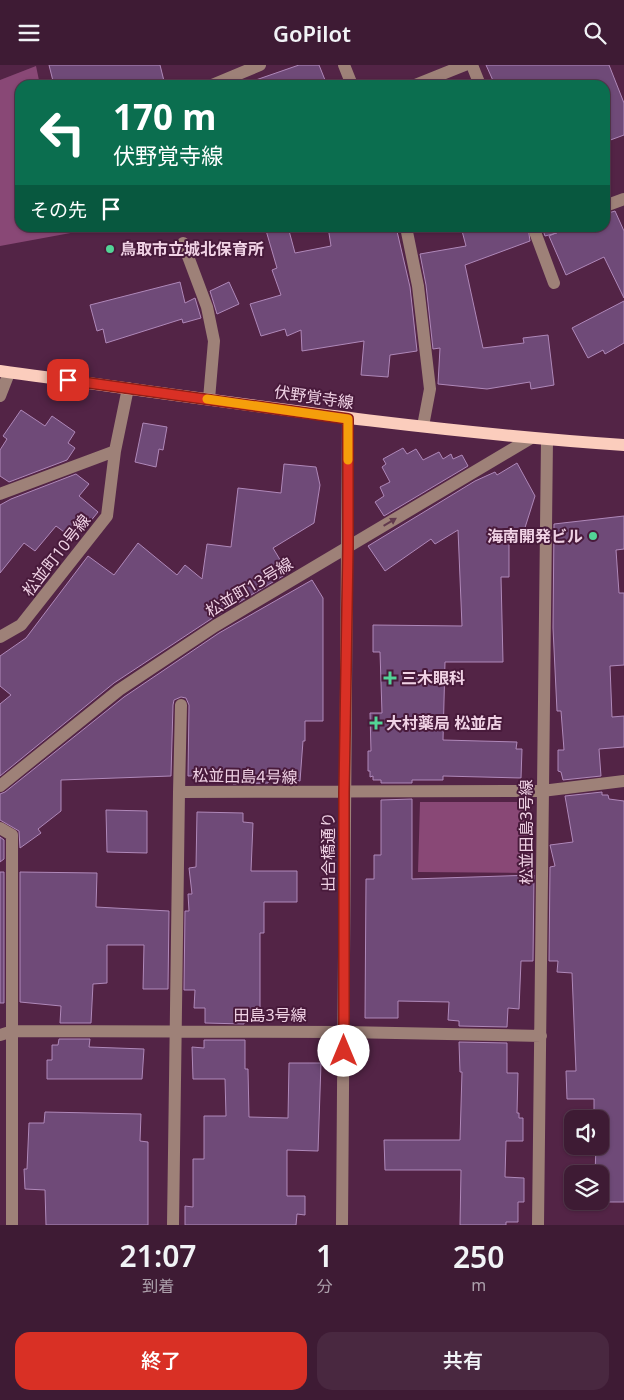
<!DOCTYPE html>
<html lang="ja">
<head>
<meta charset="utf-8">
<style>
	:root { --surface:#3e1b34; --page:#492840; --text:#f1f3f6; --muted:#ada1ac; --line:#57394f; --accent:#d93025 }
	body { margin:0; font-family:"Noto Sans","Noto Sans JP",sans-serif; background:var(--page); color:var(--text); height:100vh; display:flex; flex-direction:column; font-size:19px; white-space:nowrap }
	* { box-sizing:border-box; margin:0 }
	p { font-size:16px; color:var(--muted) }
	.icon { flex:none; width:28px; height:28px; fill:none; stroke:currentColor; stroke-width:2; stroke-linecap:round; stroke-linejoin:round }
	.map { position:relative; height:1160px; overflow:hidden }
	.panel { display:flex; flex-direction:column; background:var(--surface); flex:1 }
	.panel>* { flex:none }
	.banner { position:absolute; left:15px; top:15px; width:595px; height:152px; border-radius:15px; box-shadow:0 1px 4px #0004,0 0 0 1px var(--line); background:#0b6e4f; color:#fff; overflow:hidden }
	.controls { position:absolute; left:564px; top:1045px; display:grid; gap:10px }
	.controls a { display:grid; place-items:center; width:45px; height:45px; border-radius:10px; background:var(--surface); box-shadow:0 1px 4px #0004,0 0 0 1px var(--line); font-size:25px }
	.pin { position:absolute; display:grid; place-items:center; width:42px; height:42px; color:#fff; margin:-21px; border-radius:10px; box-shadow:0 2px 8px #0006 }
	.me { position:absolute; width:55px; margin:-28px; rotate:0deg; stroke-linejoin:round; filter:drop-shadow(0 0 4px #0008) }
	.turn { display:flex; align-items:center; gap:18px; height:105px; padding:0 15px; font-size:22px }
	.turn .icon { width:65px; height:65px; stroke-width:2.5 }
	.turn b { display:block; font-size:35px; line-height:42px }
	.then { display:flex; align-items:center; height:48px; padding:0 15px; background:#0003; gap:10px; font-size:19px }
	.eta { display:flex; justify-content:space-evenly; align-items:center; height:85px; text-align:center }
	.eta b { font-size:30px; font-weight:600; line-height:35px }
	.action { display:flex; gap:10px; margin-top:auto; padding:10px 15px }
	.action a { flex:1; height:58px; border-radius:15px; background:var(--accent); color:#fff; font-size:20px; font-weight:600; line-height:58px; text-align:center }
	.action a+a { background:var(--page); color:var(--text) }
	header { display:flex; justify-content:space-between; align-items:center; height:65px; padding:0 15px; background:var(--surface); font-size:22px; font-weight:600 }
	.map>svg:first-child { display:block }
</style>
</head>
<body>
<header><svg class="icon" aria-label="menu" viewBox="0 0 24 24"><path d="M4 6h16M4 12h16M4 18h16"/></svg>GoPilot<svg class="icon" aria-label="search" viewBox="0 0 24 24"><circle cx="10" cy="10" r="6"/><path d="M15 15l6 6"/></svg></header>
<div class="map">
<svg width="624" height="1160" viewBox="0 0 624 1160">
	<rect width="100%" height="100%" fill="#532446"/>
	<path fill="#894876" d="M36,1L40,20H20V162L74,163L76,167L0,181V15Z
		M420,737H523L530,745V808L418,807Z"/>
	<path fill="#6f4a78" stroke="#af88b9" d="M49,0H160L165,20H54Z
		M299,0H319L327,20H251L250,17Z
		M486,0H609L624,38V70L605,77V20H495Z
		M615,146L624,166V233L604,192L566,210L549,171L569,162H605V149Z
		M265,162H288L295,188L331,181L328,162H396L410,222L417,286L390,290L388,312L361,310L364,276L302,286L301,265L287,271L285,264L261,271L250,239L281,230L272,205L277,203Z
		M461,162H528L530,176L465,200L483,283L524,278L523,273L548,270L554,320L531,324L530,317L487,324L438,319L440,283L433,284L426,220L420,189L466,181Z
		M542,162H556L557,168L545,171Z
		M180,217L185,238L195,233L201,253L183,258L182,254L106,278L103,264L97,266L90,240Z
		M229,217L239,239L217,249L210,226Z
		M624,236V278L605,289L603,285L588,293L572,263Z
		M21,345L45,361L52,351L75,367L68,378L75,383L67,395L9,417L0,411V385L7,374L3,371Z
		M143,358L167,362L163,385L159,384L156,402L135,397Z
		M403,383L407,389L416,384L423,395L439,387L443,394L451,389L453,394L462,390L468,401L384,451L375,437L384,431L380,422L390,417L382,402L386,399L383,394Z
		M517,398L535,431L523,469L509,468V512H501L503,597H445L443,675L517,677L516,684H522L521,713L443,711V715H412V718H381V715H373V711L370,712V706H368V686H371L370,648H382L380,587H373V560L462,561L458,465L435,479L431,474L385,506L368,481L475,416L495,407L497,410Z
		M284,399L316,402L320,420L314,458L273,483L288,508L211,554L114,618L0,711V639L11,630L0,621V591L26,573L88,491L114,510L138,478L177,510L185,500L202,514L207,479L231,482L238,423L281,428Z
		M76,409L89,419L79,431L98,447L75,475L56,461L35,486L24,478L0,508V440L11,434Z
		M624,451V484L616,485L619,528H624V600L610,601L612,652L624,651V682L599,684L601,711L563,715L561,707L558,706V685H564L561,646H557L553,563L554,459Z
		M312,515L323,533V656H305V676H303L300,716L269,714L268,718L233,719V709L188,711L189,640L186,633L181,632L174,635L173,640L171,711L61,715V746L38,764L41,768L20,783L19,766L0,755V729L5,727L124,632L219,568Z
		M602,727V730H608L609,734L624,736V1137H595L600,1136V1109H595L596,1081H600V1054H596V1048H594V1034H567L566,1006H576L572,908L557,907L558,896H549L550,802L555,801L550,780L573,777L565,731Z
		M412,734V814L534,810L533,896H521L519,944L508,943L507,962L459,961V956L448,955L449,937L398,936V953H365L366,814H374V790H381V735Z
		M106,745L147,746V788L107,787Z
		M197,747L243,748V757L253,758L251,806H297V837H264V868H260V956H244V959L205,958V943H194L195,925H184L185,846H189L188,829H192L189,803L196,802Z
		M0,772L4,775V794L0,797Z
		M0,807H4V938H0Z
		M20,807L97,808L96,842L169,846L168,924H143L144,880H107V918L93,919L91,958H60L61,941L20,937Z
		M59,974H90L89,982L144,984L142,1014H47V995H52V980H58Z
		M204,975H245V1004H248L249,1052L288,1053L289,998H321L318,1086L287,1085V1131H305V1150L297,1149L296,1160H185V1141L193,1142V1094H204V1051H226L225,1014H193L192,982L204,983Z
		M459,977L507,978V1008H518L517,1048H519V1053H523V1076H506L505,1112L524,1113V1137H518V1157H506V1160H460L461,1105H385L384,1075H460L462,1007H460Z
		M45,1047L141,1049L140,1076L148,1077V1160H46L45,1125L25,1124L24,1104H27L29,1058H44Z"/>
	<g fill="none" stroke-linecap="round" stroke-linejoin="round">
		<path stroke="#9e8178" stroke-width="12" d="M344,0L352,20
			M472,0L480,20
			M212,20L260,0
			M415,20L465,0
			M605,141L624,134
			M406,162L418,221L430,324L423,361
			M535,167L554,218
			M183,178L207,242L214,276L209,334
			M0,331L9,308
			M0,429L115,386
			M0,572L21,560L107,451L115,386L128,323
			M0,721L119,625L215,561L531,373
			M179,727L181,640
			M0,763L12,770V1160
			M0,970L13,966L345,967L541,971
			M173,1160L179,727L542,726L624,716
			M342,1160L348,353
			M538,1160L547,375"/>
		<path stroke="#fbcdbd" stroke-width="12" d="M0,306C208,334 415,366 624,380"/>
	</g>
	<defs><path id="oneway-solid" d="M-6-.8H1V-3.2L6.5 0L1 3.2V.8H-6Z" transform="scale(1.25)"/></defs>
	<use fill="#62394d" href="#oneway-solid" transform="translate(390 457) rotate(-31)"/>
	<g fill="none" stroke-linecap="round" stroke-linejoin="round">
		<defs>
			<path id="route" d="M68,315L348,354V482L344,728V986"/>
		</defs>
		<use href="#route" stroke="#8d1f18" stroke-width="12"/>
		<use href="#route" stroke="#d93025" stroke-width="9"/>
		<path stroke="#f59e0b" stroke-width="9" d="M207,334L348,354V395"/>
	</g>
	<g fill="#53d396" stroke="#481a3b" stroke-width="2">
		<circle cx="110" cy="184" r="5"/>
		<circle cx="593" cy="471" r="5"/>
		<path d="M387.5 605.5h5v5h5v5h-5v5h-5v-5h-5v-5h5z"/>
		<path d="M373.5 650.5h5v5h5v5h-5v5h-5v-5h-5v-5h5z"/>
	</g>
	<g text-anchor="middle" stroke-width="4" stroke-linejoin="round" paint-order="stroke">
		<g font-size="16" font-weight="bold" fill="#f0d2e5" stroke="#481a3b" text-anchor="start">
			<text x="120" y="190">鳥取市立城北保育所</text>
			<text x="583" y="477" text-anchor="end">海南開発ビル</text>
			<text x="401" y="619">三木眼科</text>
			<text x="386" y="664">大村薬局 松並店</text>
		</g>
		<g font-size="16" fill="#f0d2e5" stroke="#481a3b">
			<text transform="translate(314 332) rotate(8)" y="6">伏野覚寺線</text>
			<text transform="translate(56 490) rotate(-52)" y="6">松並町10号線</text>
			<text transform="translate(249 522) rotate(-31)" y="6">松並町13号線</text>
			<text transform="translate(245 711) rotate(1)" y="6">松並田島4号線</text>
			<text transform="translate(526 767) rotate(-90)" y="6">松並田島3号線</text>
			<text transform="translate(328 787) rotate(-90)" y="6">出合橋通り</text>
			<text x="270" y="956">田島3号線</text>
		</g>
	</g>
</svg>
<div class="controls">
<a><svg class="icon" aria-label="sound" viewBox="0 0 24 24"><path d="M4 9h4l5-4v14l-5-4H4zM17 9q2 3 0 6"/></svg></a>
<a><svg class="icon" aria-label="layers" viewBox="0 0 24 24"><path d="M12 4l9 5-9 5-9-5zM3 14l9 5 9-5"/></svg></a>
</div>
<div class="pin" style="left:68px;top:315px;background:#d93025"><svg class="icon" aria-label="arrive" viewBox="0 0 24 24"><path d="M6 21V4h12l-3 4 3 4H6"/></svg></div>
<svg class="me" style="left:344px;top:986px" viewBox="-20 -20 40 40"><circle r="19" fill="#fff"/><path d="M0-13L10 11 0 6-10 11z" fill="#d93025"/></svg>
<div class="banner">
<div class="turn"><svg class="icon" aria-label="left" viewBox="0 0 24 24"><path d="M17 20v-9H6M10 6l-5 5 5 5"/></svg><div><b>170 m</b>伏野覚寺線</div></div>
<div class="then">その先<svg class="icon" aria-label="arrive" viewBox="0 0 24 24"><path d="M6 21V4h12l-3 4 3 4H6"/></svg></div>
</div>
</div>
<section class="panel">
<div class="eta">
<div><b>21:07</b><p>到着</p></div>
<div><b>1</b><p>分</p></div>
<div><b>250</b><p>m</p></div>
</div>
<div class="action"><a>終了</a><a>共有</a></div>
</section>
</body>
</html>
